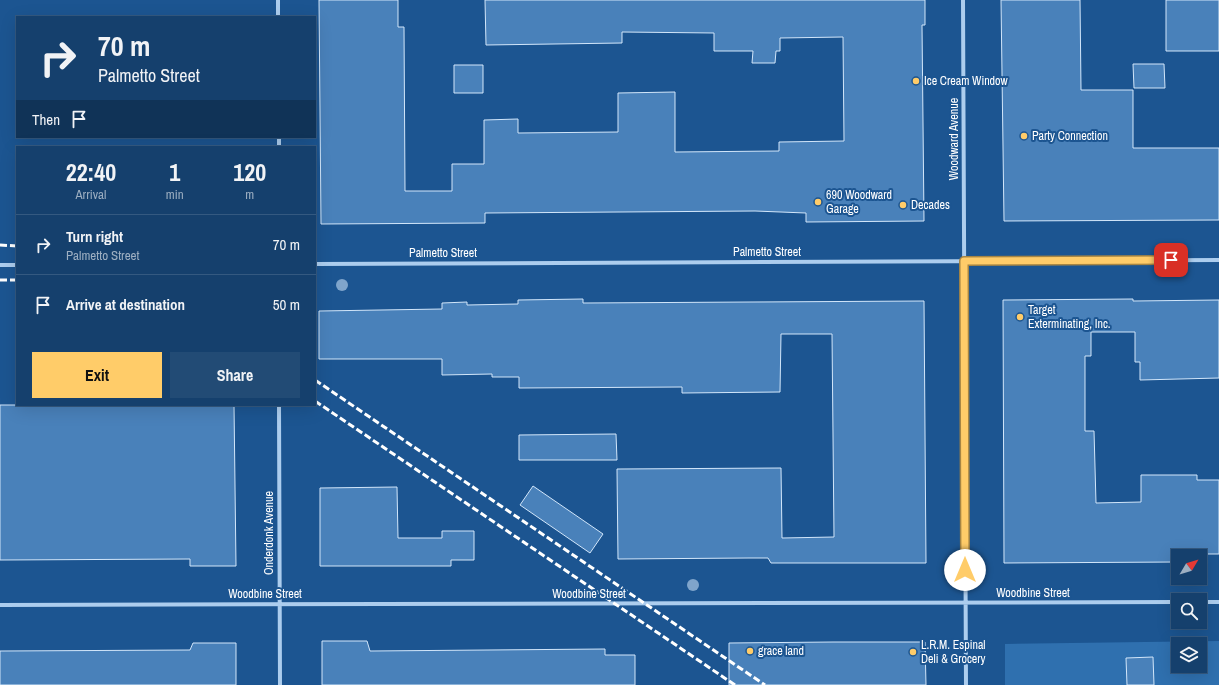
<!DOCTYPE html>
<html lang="en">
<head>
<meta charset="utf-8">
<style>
	:root { --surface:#15406d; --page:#224b75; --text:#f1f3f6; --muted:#9dafc2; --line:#345980; --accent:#ffcc69 }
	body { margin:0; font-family:"Archivo Narrow",sans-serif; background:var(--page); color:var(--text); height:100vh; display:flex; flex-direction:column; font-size:15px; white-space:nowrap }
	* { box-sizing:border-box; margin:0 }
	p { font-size:13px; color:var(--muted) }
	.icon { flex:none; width:22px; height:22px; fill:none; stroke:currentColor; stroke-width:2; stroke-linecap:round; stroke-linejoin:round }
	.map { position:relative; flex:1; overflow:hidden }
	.side { position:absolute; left:16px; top:146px; width:300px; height:260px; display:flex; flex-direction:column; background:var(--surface); border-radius:0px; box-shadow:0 4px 16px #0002,0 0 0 1px var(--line) }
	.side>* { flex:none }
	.top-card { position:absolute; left:16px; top:16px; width:300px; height:122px; border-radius:0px; box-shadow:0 4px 16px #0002,0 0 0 1px var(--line); background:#15406d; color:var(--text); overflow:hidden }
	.needle { width:26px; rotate:52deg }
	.controls { position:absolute; left:1171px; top:549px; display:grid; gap:8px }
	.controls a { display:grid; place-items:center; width:36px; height:36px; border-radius:0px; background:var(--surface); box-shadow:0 4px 16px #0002,0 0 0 1px var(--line); font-size:20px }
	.pin { position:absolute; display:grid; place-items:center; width:34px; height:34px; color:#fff; margin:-17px; border-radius:8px; box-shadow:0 2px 6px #0006 }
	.me { position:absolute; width:44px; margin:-22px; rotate:0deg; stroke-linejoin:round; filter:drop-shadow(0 0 3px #0008) }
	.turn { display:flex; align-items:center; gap:14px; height:84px; padding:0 16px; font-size:18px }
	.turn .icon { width:52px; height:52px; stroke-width:2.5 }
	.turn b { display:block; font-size:28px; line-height:34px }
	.then { display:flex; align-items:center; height:38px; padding:0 16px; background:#0003; gap:8px; font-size:15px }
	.eta { display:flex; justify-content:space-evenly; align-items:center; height:68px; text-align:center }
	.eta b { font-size:24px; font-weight:700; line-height:28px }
	.button { display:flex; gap:8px; margin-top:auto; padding:8px 16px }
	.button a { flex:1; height:46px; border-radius:0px; background:var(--accent); color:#111; font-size:16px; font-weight:700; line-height:46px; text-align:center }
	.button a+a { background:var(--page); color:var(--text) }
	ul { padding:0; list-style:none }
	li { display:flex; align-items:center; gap:12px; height:60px; padding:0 16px; border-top:1px solid var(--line) }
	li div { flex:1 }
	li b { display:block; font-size:15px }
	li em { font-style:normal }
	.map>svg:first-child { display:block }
</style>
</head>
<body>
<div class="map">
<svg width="1219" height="685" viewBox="0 0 1219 685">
	<rect width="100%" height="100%" fill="#1c5591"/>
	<path fill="#2f70af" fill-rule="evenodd" d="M1219,641V685H1005V644ZM1178,644H1200V666H1178Z"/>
	<path fill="#4981ba" stroke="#d2e6fa" d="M319,0H398V27H404L405,191H452V164H484V120L518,119V133L618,132V93L675,92V152L779,151V142L844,141L843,37L780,38V51H776L775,63H752L753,51H714V33L622,32V43L486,45L485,0H925V25H922L924,221L806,222V213L755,211L485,213V223L321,224Z
		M1001,0H1080L1081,90H1133V148H1219V220L1004,221Z
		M1166,0H1219V51H1166Z
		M1133,64H1164L1165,88H1134Z
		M454,65H483V93H454Z
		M583,299V303L924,301L926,563H771L768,558H748L618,559L617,469L781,468L782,538L834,537L832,334H781L780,392L682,393V387L519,388V377H492V374L442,375V359H319V311L442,309V303L467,302V305L518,304V300Z
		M1133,299V301L1219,300V378L1140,380V362H1135V332H1091V356H1085V431H1094L1096,503L1141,502V475H1197V480H1219V554H1202V562H1200V556H1178V562L1004,563L1003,300Z
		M0,405H234L236,566H190V559L0,560Z
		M616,434L617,460H519V435Z
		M533,486L603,534L590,553L520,505Z
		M397,487L398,538H442V531H474V560H451V566H320V488Z
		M322,641H367L370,651L605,649V655H635V685H322Z
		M833,642H925L926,685H729V643Z
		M193,643H236V685H0V651L190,650Z
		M1153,657L1154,685H1127L1126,658Z"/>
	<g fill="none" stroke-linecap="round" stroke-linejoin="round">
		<path stroke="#accdee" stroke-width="4" d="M278,0V17
			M963,0L966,685
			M279,137V147
			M315,264L1219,260
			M0,265H17
			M279,405L280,685
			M1200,602H1219
			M0,605L1178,602"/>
		<path stroke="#fff" stroke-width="3" stroke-dasharray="7 3" stroke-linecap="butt" d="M0,245L17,246
			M0,280H17
			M315,380L765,685
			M315,401L735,685"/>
	</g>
	<g fill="#80a5cb">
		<circle cx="342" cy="285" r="6"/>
		<circle cx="693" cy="585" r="6"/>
	</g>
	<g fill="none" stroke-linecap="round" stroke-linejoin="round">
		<defs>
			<path id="route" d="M965,570L964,261L1171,260"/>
		</defs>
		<use href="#route" stroke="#a68544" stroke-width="10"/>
		<use href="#route" stroke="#ffcc69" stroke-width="7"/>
	</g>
	<g fill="#ffcc69" stroke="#1c5591" stroke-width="1.5">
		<circle cx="916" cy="81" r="4"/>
		<circle cx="1024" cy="136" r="4"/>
		<circle cx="818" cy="202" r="4"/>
		<circle cx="903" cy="205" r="4"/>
		<circle cx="1020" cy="317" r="4"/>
		<circle cx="750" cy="651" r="4"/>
		<circle cx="913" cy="652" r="4"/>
	</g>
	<g text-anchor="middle" stroke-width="4" stroke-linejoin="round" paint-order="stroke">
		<g font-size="12" fill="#fff" stroke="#1c5591" text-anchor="start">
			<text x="924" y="85">Ice Cream Window</text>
			<text x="1032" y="140">Party Connection</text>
			<text x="826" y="199">690 Woodward<tspan x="826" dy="14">Garage</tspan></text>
			<text x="911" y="209">Decades</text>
			<text x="1028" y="314">Target<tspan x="1028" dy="14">Exterminating, Inc.</tspan></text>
			<text x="921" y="649">L.R.M. Espinal<tspan x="921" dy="14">Deli &amp; Grocery</tspan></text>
			<text x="758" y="655">grace land</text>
		</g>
		<g font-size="12" fill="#fff" stroke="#1c5591">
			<text transform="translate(954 139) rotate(-90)" y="4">Woodward Avenue</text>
			<text x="767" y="256">Palmetto Street</text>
			<text x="443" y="257">Palmetto Street</text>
			<text transform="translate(269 533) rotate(-90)" y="4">Onderdonk Avenue</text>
			<text x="1033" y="597">Woodbine Street</text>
			<text x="265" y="598">Woodbine Street</text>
			<text x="589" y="598">Woodbine Street</text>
		</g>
	</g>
</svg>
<div class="controls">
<a><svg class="needle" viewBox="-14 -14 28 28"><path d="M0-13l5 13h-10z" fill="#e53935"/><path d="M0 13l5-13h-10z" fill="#9dafc2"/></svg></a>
<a><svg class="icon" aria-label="search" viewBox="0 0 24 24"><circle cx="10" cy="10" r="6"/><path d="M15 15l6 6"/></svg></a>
<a><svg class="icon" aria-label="layers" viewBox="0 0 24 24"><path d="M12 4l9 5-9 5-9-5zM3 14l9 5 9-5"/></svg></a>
</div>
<div class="pin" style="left:1171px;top:260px;background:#d93025"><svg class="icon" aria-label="arrive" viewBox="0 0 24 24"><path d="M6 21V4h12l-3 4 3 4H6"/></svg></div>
<svg class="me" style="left:965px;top:570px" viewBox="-20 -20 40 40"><circle r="19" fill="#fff"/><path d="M0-13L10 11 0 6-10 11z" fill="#ffcc69"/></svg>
<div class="top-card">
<div class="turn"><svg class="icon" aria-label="right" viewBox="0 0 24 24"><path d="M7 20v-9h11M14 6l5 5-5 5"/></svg><div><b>70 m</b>Palmetto Street</div></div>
<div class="then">Then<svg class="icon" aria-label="arrive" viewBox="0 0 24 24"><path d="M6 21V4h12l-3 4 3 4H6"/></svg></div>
</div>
<section class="side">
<div class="eta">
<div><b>22:40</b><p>Arrival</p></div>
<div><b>1</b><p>min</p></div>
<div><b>120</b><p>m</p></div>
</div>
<ul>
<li><svg class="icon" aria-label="right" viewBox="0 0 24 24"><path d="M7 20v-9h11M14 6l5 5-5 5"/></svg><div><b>Turn right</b><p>Palmetto Street</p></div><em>70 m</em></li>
<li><svg class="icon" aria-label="arrive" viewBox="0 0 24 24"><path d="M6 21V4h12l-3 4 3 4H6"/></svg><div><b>Arrive at destination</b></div><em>50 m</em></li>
</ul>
<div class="button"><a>Exit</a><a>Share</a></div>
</section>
</div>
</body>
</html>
